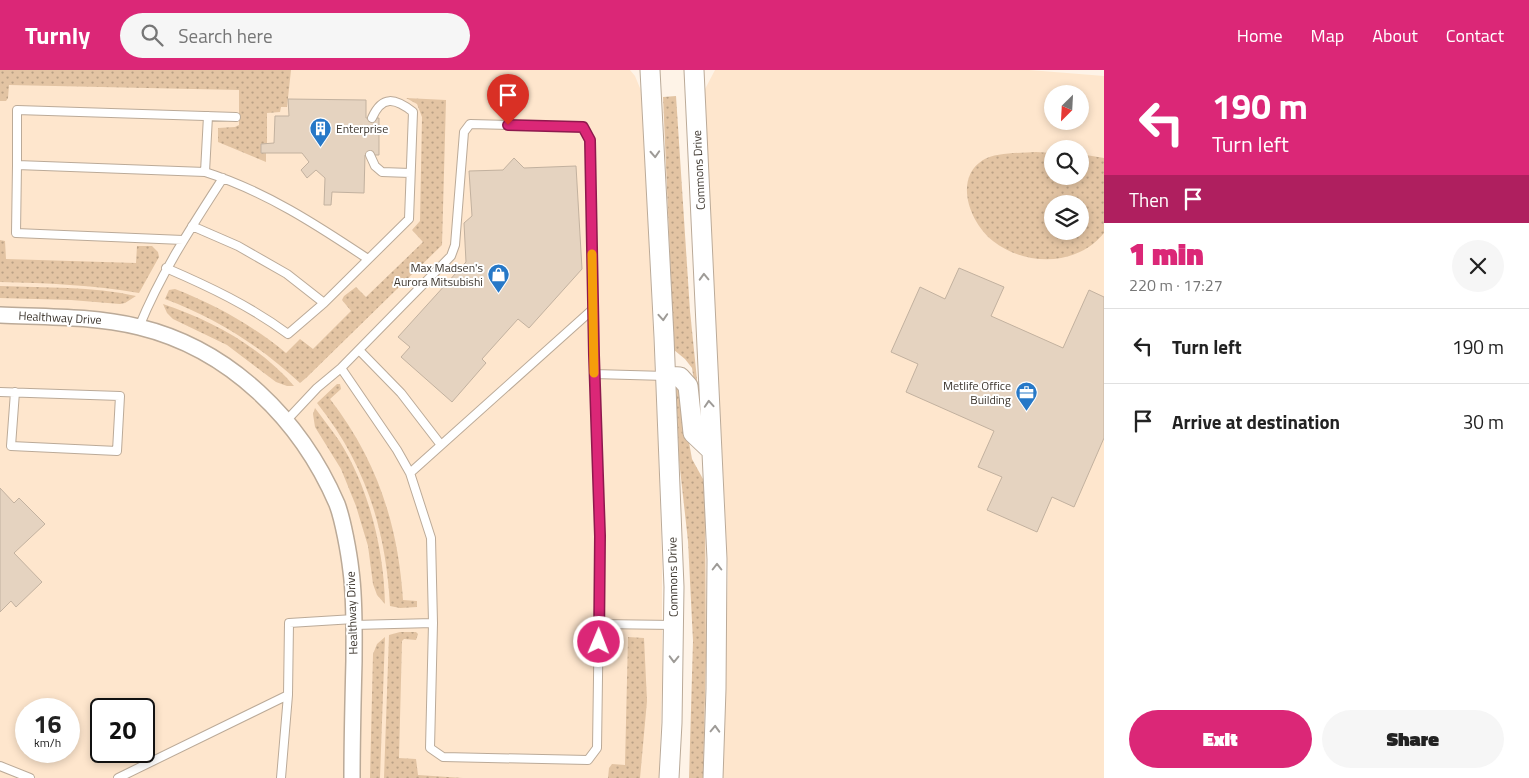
<!DOCTYPE html>
<html lang="en">
<head>
<meta charset="utf-8">
<style>
	:root { --surface:#fff; --page:#f6f6f6; --text:#222; --muted:#767676; --line:#e0e0e0; --accent:#db2777 }
	body { margin:0; font-family:"Titillium Web",sans-serif; background:var(--page); color:var(--text); height:100vh; display:flex; flex-direction:column; font-size:19px; white-space:nowrap }
	* { box-sizing:border-box; margin:0 }
	p { font-size:16px; color:var(--muted) }
	.icon { flex:none; width:28px; height:28px; fill:none; stroke:currentColor; stroke-width:2; stroke-linecap:round; stroke-linejoin:round }
	.map { position:relative; flex:1; overflow:hidden }
	.side { display:flex; flex-direction:column; background:var(--surface); width:425px }
	.side>* { flex:none }
	.hud { background:#db2777; color:#fff; overflow:hidden }
	.needle { width:32px; rotate:204deg }
	.buttons { position:absolute; left:1044px; top:15px; display:grid; gap:10px }
	.buttons a { display:grid; place-items:center; width:45px; height:45px; border-radius:50%; background:var(--surface); box-shadow:0 2px 8px #0003; font-size:25px }
	.speed { position:absolute; left:15px; top:628px; display:flex; gap:10px; font-size:25px; font-weight:700; text-align:center }
	.speed>* { display:grid; place-content:center; width:65px; height:65px; border-radius:50%; background:var(--surface); box-shadow:0 2px 8px #0003; line-height:1 }
	.speed small { font-size:12px; font-weight:400 }
	.speed .limit { border:2px solid #111; border-radius:8px; background:#fff; color:#111 }
	.pin { position:absolute; display:grid; place-items:center; width:42px; height:42px; color:#fff; margin:-51px -21px; border-radius:50% 50% 50% 0; rotate:-45deg; box-shadow:0 0 5px #0007 }
	.pin .icon { rotate:45deg }
	.me { position:absolute; width:55px; margin:-28px; rotate:1deg; stroke-linejoin:round; filter:drop-shadow(0 0 4px #0008) }
	.turn { display:flex; align-items:center; gap:18px; height:105px; padding:0 25px; font-size:22px }
	.turn .icon { width:65px; height:65px; stroke-width:2.5 }
	.turn b { display:block; font-size:35px; line-height:42px }
	.then { display:flex; align-items:center; height:48px; padding:0 25px; background:#0003; gap:10px; font-size:19px }
	.round { display:grid; place-items:center; flex:none; width:52px; height:52px; border-radius:26px; background:var(--page) }
	.summary { display:flex; align-items:center; justify-content:space-between; height:85px; padding:0 25px }
	h1 { font-size:30px; font-weight:800; line-height:38px; color:var(--accent) }
	.button { display:flex; gap:10px; margin-top:auto; padding:10px 25px }
	.button a { flex:1; height:58px; border-radius:30px; background:var(--accent); color:#fff; font-size:20px; font-weight:800; line-height:58px; text-align:center }
	.button a+a { background:var(--page); color:var(--text) }
	ul { padding:0; list-style:none }
	li { display:flex; align-items:center; gap:15px; height:75px; padding:0 25px; border-top:1px solid var(--line) }
	li div { flex:1 }
	li b { display:block; font-size:19px }
	li em { font-style:normal }
	header { display:flex; align-items:center; gap:30px; box-sizing:border-box; height:70px; padding:0 25px; background:var(--accent); color:#fff }
	header strong { font-size:24px }
	nav { display:flex; gap:28px; margin-inline-start:auto; font-size:18px }
	.search { width:350px; height:45px; background:var(--page); display:flex; align-items:center; gap:12px; box-sizing:border-box; padding:0 18px; border-radius:28px; color:var(--muted); font-size:19px }
	main { display:flex; flex:1; min-height:0 }
	.map>svg:first-child { display:block }
</style>
</head>
<body>
<header>
<strong>Turnly</strong>
<div class="search"><svg class="icon" aria-label="search" viewBox="0 0 24 24"><circle cx="10" cy="10" r="6"/><path d="M15 15l6 6"/></svg>Search here</div>
<nav><a>Home</a><a>Map</a><a>About</a><a>Contact</a></nav>
</header>
<main>
<div class="map">
<svg width="1104" height="708" viewBox="0 0 1104 708">
	<defs>
		<pattern id="grass-dots" width="8" height="8" patternUnits="userSpaceOnUse" patternTransform="scale(1.25)"><rect width="8" height="8" fill="#e3c4a3"/><path d="M2 2h.1M6 6h.1" fill="none" stroke="#b9a085" stroke-width="1.8" stroke-linecap="round"/></pattern>
	</defs>
	<rect width="100%" height="100%" fill="#fef3e7"/>
	<path fill="#fee6cd" fill-rule="evenodd" d="M0,0H630L635,6L642,23L657,345L662,492V615L659,708H0ZM26,639H69V681H26ZM101,639H144V681H101Z
		M715,0H1029L1104,6V708H722L728,502L705,33V19ZM1052,24H1080V51H1052ZM1052,79H1080V106H1052ZM1052,134H1080V161H1052Z"/>
	<path fill="url(#grass-dots)" fill-rule="evenodd" d="M0,0H291L287,37H281L280,42L267,43V74H261V82L266,83V92L218,72V58L235,57L239,55V20L9,15L8,28L6,31H0Z
		M676,26L690,241L700,339L698,337L692,298L685,289L674,280L663,27Z
		M406,28L446,30L442,175L306,308L300,313C260,276 216,248 165,229L169,220L175,219C216,235 252,255 286,283L300,269L313,279L351,241L342,230L344,226L356,217L366,227L423,172L412,160L420,151L422,47L417,34Z
		M1036,82L1052,83V106H1080V84L1104,88V163C1078,196 1026,197 993,171C970,153 953,109 983,90C996,82 1022,83 1036,82ZM1052,134H1080V161H1052Z
		M0,170L5,171L6,189L136,193L137,176H152L158,182L159,187L139,223C93,215 47,213 0,212Z
		M0,216C45,218 92,216 136,226L125,233L120,234L71,230L0,228Z
		M163,234C211,250 261,277 294,316H287L276,312L227,275L173,249L167,243Z
		M337,314H340L341,319L330,329C377,390 398,454 403,530L417,531V537L400,538L390,536C386,459 365,393 317,333Z
		M679,316L692,389L703,409L705,419L706,587L703,708H689L693,571L688,471L679,390L676,317Z
		M315,338C323,349 332,360 340,372C369,418 384,480 385,534L377,525L373,514L368,476L356,436L341,399L315,357L313,344Z
		M400,562H416L418,564L416,570L404,569L402,571L399,688L416,689L418,705L463,708H384L389,565Z
		M385,567L380,708H370L373,584L377,574Z
		M628,567L644,568L647,631L640,708H608L609,698L612,694L625,695Z"/>
	<path fill="#e5d3c0" stroke="#c2b19f" d="M288,29L366,30V48H379V85H365L364,123L332,122L331,135H324L325,108L316,100L307,108L301,100L309,92L302,83H261V74L274,73L275,46H289Z
		M514,88L524,98L576,96L582,199L529,258L518,249L482,289L486,293L452,332L401,287L410,277L398,267L466,192L464,153L472,146L469,101L503,100Z
		M959,198L1004,217L991,246L1063,278L1089,220L1104,227V368L1074,437L1052,427L1037,462L987,440L1002,407L978,397L994,361L906,322L918,294L891,282L920,217L945,229Z
		M0,418L14,433L19,428L45,454L14,483L42,512L16,537L11,531L0,542Z"/>
	<g fill="none" stroke-linecap="round" stroke-linejoin="round">
		<defs>
			<path id="service" d="M370,85L375,96L382,102L410,103
				M17,95V40L236,47
				M205,102L208,46
				M192,156L238,176L287,204L324,233
				M183,170L16,163L17,95L205,102C265,121 317,155 368,189
				M166,198C210,217 250,236 288,264L324,233L409,149L413,42C395,28 382,25 372,48
				M139,257C161,203 192,156 223,108
				M359,280L401,323L441,375
				M341,298L397,380L410,403L431,468L433,553
				M594,304L666,306
				M0,322L120,326L117,381L11,376L15,322
				M286,351L317,318L341,298L451,186L455,175L464,62L470,54L583,57L590,70L594,285L600,467L597,678L588,690L443,687L430,678L433,553L354,555
				M410,403L593,239
				M599,554L674,555
				M0,696L30,708
				M118,708L288,625L289,553L354,549
				M281,708L288,625"/>
			<path id="minor" d="M0,245C47,247 93,246 139,257C230,279 301,350 337,434C343,450 349,483 351,501C355,531 354,561 354,591C353,630 352,669 352,708"/>
			<path id="tertiary" d="M650,0L664,267L674,517L672,653L669,708
				M694,0L717,489L716,619L713,708
				M666,306L680,307L688,316L693,363L712,381"/>
		</defs>
		<use href="#service" stroke="#bbaa98" stroke-width="10"/>
		<use href="#minor" stroke="#bbaa98" stroke-width="18"/>
		<use href="#tertiary" stroke="#bbaa98" stroke-width="21"/>
		<use href="#service" stroke="#fff" stroke-width="8"/>
		<use href="#minor" stroke="#fff" stroke-width="15"/>
		<use href="#tertiary" stroke="#fff" stroke-width="19"/>
	</g>
	<defs><path id="oneway-chevron" d="M-2-3.5L2.5 0L-2 3.5" fill="none" stroke-width="1.6" stroke-linecap="round" stroke-linejoin="round" transform="scale(1.25)"/></defs>
	<g stroke="#9e9b97">
		<use href="#oneway-chevron" transform="translate(655 84) rotate(87)"/>
		<use href="#oneway-chevron" transform="translate(704 207) rotate(-92)"/>
		<use href="#oneway-chevron" transform="translate(663 247) rotate(86)"/>
		<use href="#oneway-chevron" transform="translate(709 334) rotate(-94)"/>
		<use href="#oneway-chevron" transform="translate(717 497) rotate(-90)"/>
		<use href="#oneway-chevron" transform="translate(674 589) rotate(91)"/>
		<use href="#oneway-chevron" transform="translate(715 659) rotate(-88)"/>
	</g>
	<g fill="none" stroke-linecap="round" stroke-linejoin="round">
		<defs>
			<path id="route" d="M508,55L583,57L590,70L594,285L600,466L599,572"/>
		</defs>
		<use href="#route" stroke="#8e194d" stroke-width="12"/>
		<use href="#route" stroke="#db2777" stroke-width="9"/>
		<path stroke="#f59e0b" stroke-width="9" d="M592,184L594,303"/>
	</g>
	<defs>
		<symbol id="building-pin" viewBox="-11 -11 22 30"><path d="M0 17L-7.5 6A9.5 9.5 0 1 1 7.5 6Z" fill="#2678c7" stroke="#fff"/><path d="M-4-6H4V6H1V3H-1V6H-4ZM-2.5-4.3h1.7v1.8h-1.7ZM.8-4.3h1.7v1.8H.8ZM-2.5-1h1.7V.8h-1.7ZM.8-1h1.7V.8H.8Z" fill="#fff"/></symbol>
		<symbol id="shop-pin" viewBox="-11 -11 22 30"><path d="M0 17L-7.5 6A9.5 9.5 0 1 1 7.5 6Z" fill="#2678c7" stroke="#fff"/><path d="M-5-2.5h2.3a2.7 3.5 0 0 1 5.4 0H5L5.5 6h-11ZM-1.5-2.5h3a1.5 2.3 0 0 0-3 0Z" fill="#fff"/></symbol>
		<symbol id="office-pin" viewBox="-11 -11 22 30"><path d="M0 17L-7.5 6A9.5 9.5 0 1 1 7.5 6Z" fill="#2678c7" stroke="#fff"/><path d="M-6-3h4V-5.5h4V-3h4V5H-6ZM-1-4.5V-3h2v-1.5ZM-6 0V1H6V0Z" fill="#fff"/></symbol>
	</defs>
	<g fill-rule="evenodd">
		<use href="#building-pin" x="308" y="46" width="25" height="34"/>
		<use href="#shop-pin" x="486" y="192" width="25" height="34"/>
		<use href="#office-pin" x="1014" y="310" width="25" height="34"/>
	</g>
	<g text-anchor="middle" stroke-width="4" stroke-linejoin="round" paint-order="stroke">
		<g font-size="12" fill="#3e372f" stroke="#fff" text-anchor="end">
			<text x="336" y="63" text-anchor="start">Enterprise</text>
			<text x="483" y="202">Max Madsen's<tspan x="483" dy="14">Aurora Mitsubishi</tspan></text>
			<text x="1011" y="320">Metlife Office<tspan x="1011" dy="14">Building</tspan></text>
		</g>
		<g font-size="12" fill="#3e372f" stroke="#fff">
			<text transform="translate(699 100) rotate(-93)" y="4">Commons Drive</text>
			<text transform="translate(60 248) rotate(3)" y="4">Healthway Drive</text>
			<text transform="translate(673 507) rotate(-91)" y="4">Commons Drive</text>
			<text transform="translate(352 543) rotate(-92)" y="4">Healthway Drive</text>
		</g>
	</g>
</svg>
<div class="buttons">
<a><svg class="needle" viewBox="-14 -14 28 28"><path d="M0-13l5 13h-10z" fill="#e53935"/><path d="M0 13l5-13h-10z" fill="#767676"/></svg></a>
<a><svg class="icon" aria-label="search" viewBox="0 0 24 24"><circle cx="10" cy="10" r="6"/><path d="M15 15l6 6"/></svg></a>
<a><svg class="icon" aria-label="layers" viewBox="0 0 24 24"><path d="M12 4l9 5-9 5-9-5zM3 14l9 5 9-5"/></svg></a>
</div>
<div class="speed"><div>16<small>km/h</small></div><div class="limit">20</div></div>
<div class="pin" style="left:508px;top:55px;background:#d93025"><svg class="icon" aria-label="arrive" viewBox="0 0 24 24"><path d="M6 21V4h12l-3 4 3 4H6"/></svg></div>
<svg class="me" style="left:599px;top:572px" viewBox="-20 -20 40 40"><circle r="17" fill="#db2777" stroke="#fff" stroke-width="3"/><path d="M0-11L8 9 0 5-8 9z" fill="#fff"/></svg>
</div>
<section class="side">
<div class="hud">
<div class="turn"><svg class="icon" aria-label="left" viewBox="0 0 24 24"><path d="M17 20v-9H6M10 6l-5 5 5 5"/></svg><div><b>190 m</b>Turn left</div></div>
<div class="then">Then<svg class="icon" aria-label="arrive" viewBox="0 0 24 24"><path d="M6 21V4h12l-3 4 3 4H6"/></svg></div>
</div>
<div class="summary"><div><h1>1 min</h1><p>220 m · 17:27</p></div><a class="round"><svg class="icon" aria-label="close" viewBox="0 0 24 24"><path d="M6 6l12 12M18 6L6 18"/></svg></a></div>
<ul>
<li><svg class="icon" aria-label="left" viewBox="0 0 24 24"><path d="M17 20v-9H6M10 6l-5 5 5 5"/></svg><div><b>Turn left</b></div><em>190 m</em></li>
<li><svg class="icon" aria-label="arrive" viewBox="0 0 24 24"><path d="M6 21V4h12l-3 4 3 4H6"/></svg><div><b>Arrive at destination</b></div><em>30 m</em></li>
</ul>
<div class="button"><a>Exit</a><a>Share</a></div>
</section>
</main>
</body>
</html>
